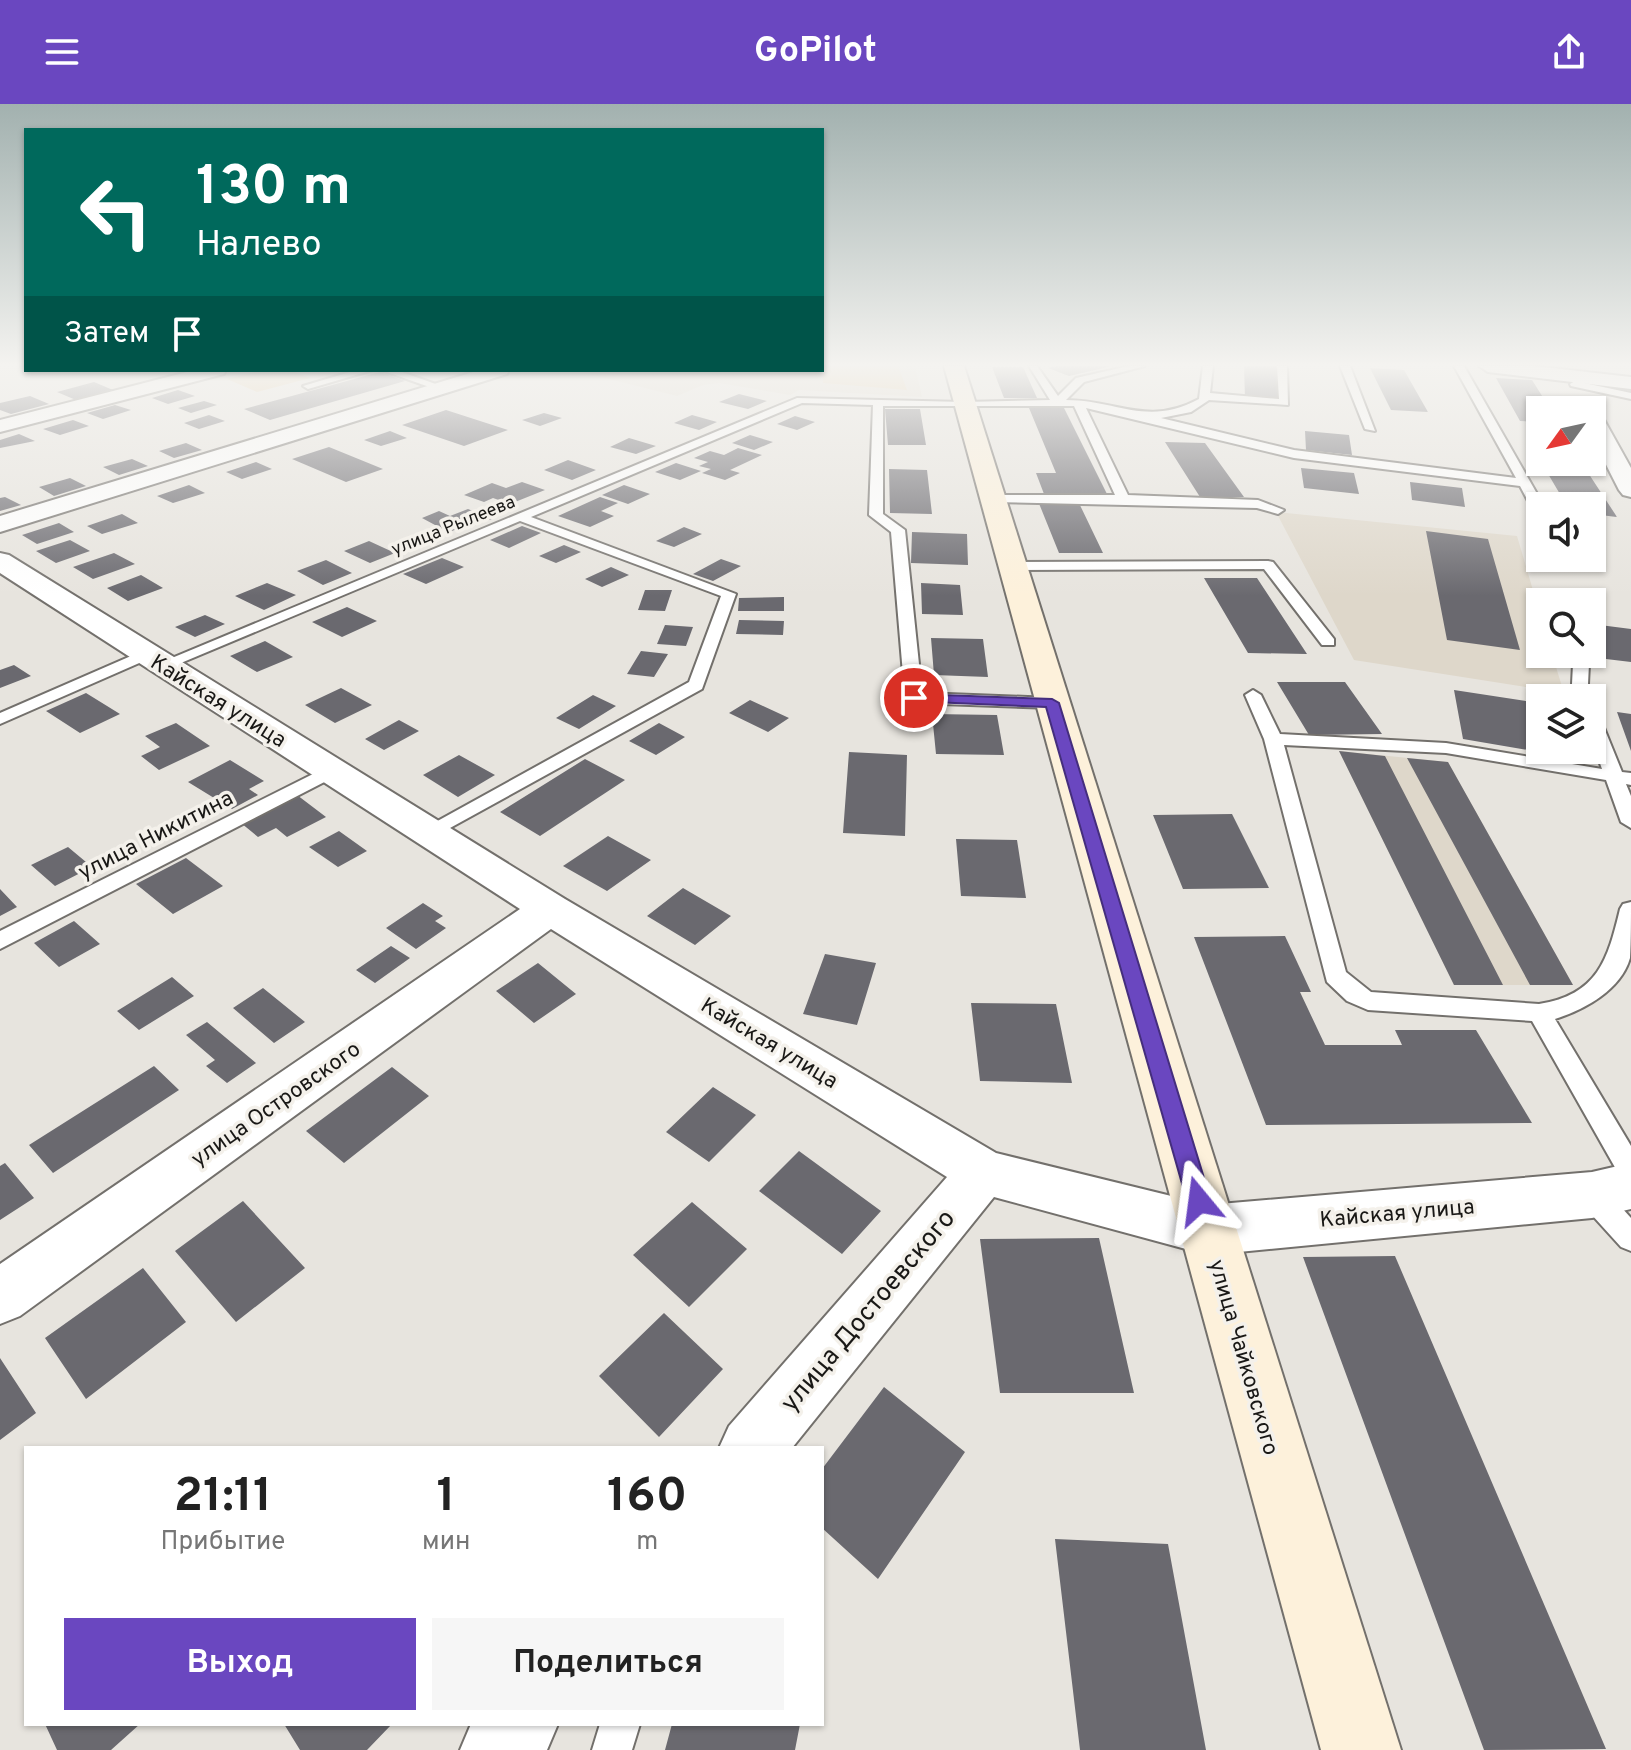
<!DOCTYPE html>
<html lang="ru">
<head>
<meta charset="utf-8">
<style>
	:root { --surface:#fff; --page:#f6f6f6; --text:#222; --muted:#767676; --accent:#6a47c0 }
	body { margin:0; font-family:Overpass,sans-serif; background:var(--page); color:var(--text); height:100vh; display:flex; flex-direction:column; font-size:30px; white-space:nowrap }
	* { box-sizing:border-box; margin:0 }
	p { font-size:26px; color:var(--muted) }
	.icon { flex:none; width:44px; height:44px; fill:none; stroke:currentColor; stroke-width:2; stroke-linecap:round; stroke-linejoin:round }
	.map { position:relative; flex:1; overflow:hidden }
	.drawer { position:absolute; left:24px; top:1342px; width:800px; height:280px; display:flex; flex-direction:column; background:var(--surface); border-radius:0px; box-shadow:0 2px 6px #0004 }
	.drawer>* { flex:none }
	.guide { position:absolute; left:24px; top:24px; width:800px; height:244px; border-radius:0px; box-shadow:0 2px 6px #0004; background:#00695c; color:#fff; overflow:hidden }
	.needle { width:52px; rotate:237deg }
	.fabs { position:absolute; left:1526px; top:292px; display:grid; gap:16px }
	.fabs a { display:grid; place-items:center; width:80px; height:80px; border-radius:0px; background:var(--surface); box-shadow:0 2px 6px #0004; font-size:40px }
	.pin { position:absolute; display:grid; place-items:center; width:68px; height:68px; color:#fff; margin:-34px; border:4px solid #fff; border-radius:50%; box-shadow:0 2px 8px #0007 }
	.me { position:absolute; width:88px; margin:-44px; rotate:344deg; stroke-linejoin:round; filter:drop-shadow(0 0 6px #0008) }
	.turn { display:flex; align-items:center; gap:28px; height:168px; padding:0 40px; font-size:36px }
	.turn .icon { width:104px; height:104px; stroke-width:2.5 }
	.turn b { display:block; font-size:56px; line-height:68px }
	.then { display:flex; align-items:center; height:76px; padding:0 40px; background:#0003; gap:16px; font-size:30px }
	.eta { display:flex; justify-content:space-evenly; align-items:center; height:136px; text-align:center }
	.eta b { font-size:48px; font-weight:700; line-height:56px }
	.button { display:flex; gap:16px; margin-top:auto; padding:16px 40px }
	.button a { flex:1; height:92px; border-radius:0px; background:var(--accent); color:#fff; font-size:32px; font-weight:700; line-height:92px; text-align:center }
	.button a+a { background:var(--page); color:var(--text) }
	header { display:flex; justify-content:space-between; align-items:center; height:104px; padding:0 40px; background:var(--accent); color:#fff; font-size:36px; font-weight:700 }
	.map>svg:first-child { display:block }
</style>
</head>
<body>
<header><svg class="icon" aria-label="menu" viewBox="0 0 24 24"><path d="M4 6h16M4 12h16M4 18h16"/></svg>GoPilot<svg class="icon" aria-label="share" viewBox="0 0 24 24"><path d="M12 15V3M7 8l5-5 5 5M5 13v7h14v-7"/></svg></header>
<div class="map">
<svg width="1631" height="1646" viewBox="0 0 1631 1646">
	<rect width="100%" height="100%" fill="#e7e4de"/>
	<path fill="#ded7ca" d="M822,262H915L922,293L799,286L790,291L719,279L703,281L677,292L573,266H822Z
		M1276,408L1517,432L1540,510V550H1552L1564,589L1354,556Z
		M1339,647L1448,658L1573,881H1454Z"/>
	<path fill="#e2c798" d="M823,262H898L907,286L823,279Z
		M262,266H290L310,274L257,288L227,275Z"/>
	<path fill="#6a696f" d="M1056,262H1108V263L1069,272L1048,264Z
		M1244,262H1277L1281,297L1245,294Z
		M992,263H1023L1037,294H1004Z
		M1370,264L1404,266L1428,308L1391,306Z
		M380,268L405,277L270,316L244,305Z
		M1496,274L1532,276L1551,306H1540V318L1520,317Z
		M94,278L113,286L76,296L57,288Z
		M178,286L195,292L168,300L152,294Z
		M739,290L767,297L748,305L719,298Z
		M30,292L49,300L11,310L0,306V299Z
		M204,297L217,301L191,309L178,304Z
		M115,301L131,306L103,315L87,309Z
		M1029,304H1064L1107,390H1044L1036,369H1056Z
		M885,305H920L926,341H888Z
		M446,306L508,326L464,342L402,321Z
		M544,309L562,314L540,322L522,316Z
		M209,311L225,317L199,325L184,319Z
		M692,311L717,318L699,326L674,319Z
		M795,312L815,318L797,326L777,320Z
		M73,316L89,322L60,331L43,325Z
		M390,327L407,334L381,342L364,336Z
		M1305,327L1349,331L1352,351L1306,346Z
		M19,330L35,337L0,344V336Z
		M750,331L773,338L754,346L732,339Z
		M629,334L656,342L636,350L610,343Z
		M1165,338L1205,339L1244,393H1200Z
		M186,339L202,346L174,354L159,347Z
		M329,343L383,365L346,378L292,355Z
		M738,344L762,351L730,366L740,369L725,376L702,369L711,365L699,362L708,358L694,354L710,347L724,351Z
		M132,355L148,362L119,371L103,363Z
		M568,356L596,366L572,376L544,366Z
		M256,358L272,365L242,375L226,368Z
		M1541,358H1581L1617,413L1592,410V402H1567Z
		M676,359L701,367L680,376L655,368Z
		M1301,364L1354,369L1359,390L1304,384Z
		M889,365L927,366L932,410L890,409Z
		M70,374L86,382L54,392L39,383Z
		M522,378L545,386L510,400L493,394L484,398L464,391L492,379L506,384Z
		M1410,378L1462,384L1465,403L1412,396Z
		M189,381L205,389L173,399L157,392Z
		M624,381L650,390L628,400L602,391Z
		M5,393L21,401L0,407V394Z
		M600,393L618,399L601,407L614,412L590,423L558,412Z
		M1038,397H1078L1103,449H1059Z
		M468,405L492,415L448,428L422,414L439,407L450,412Z
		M122,410L138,419L102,430L87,422Z
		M59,419L74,428L37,440L22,431Z
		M522,422L541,429L509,444L490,436Z
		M684,423L702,430L674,443L656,437Z
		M1426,427L1488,435L1520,546L1447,536Z
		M912,428L967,430L968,461L911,459Z
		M70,436L90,447L56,459L36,447Z
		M369,437L395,449L370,459L344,447Z
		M564,441L581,448L556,459L539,452Z
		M114,449L135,460L93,475L73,463Z
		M442,454L464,463L426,480L403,470Z
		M721,455L741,462L713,477L693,470Z
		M326,456L352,469L323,481L297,467Z
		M611,463L629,471L602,483L585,475Z
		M141,471L163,484L128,497L107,484Z
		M1204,474H1257L1307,550L1248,549Z
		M267,479L296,491L264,506L235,492Z
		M921,479L960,481L963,511L922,510Z
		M645,486H672L665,507L638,506Z
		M784,493V507H738L739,494Z
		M347,503L377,517L342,533L312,518Z
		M205,511L225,520L195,533L175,523Z
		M739,516L784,517L783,531L736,530Z
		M1592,520L1631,525V558L1606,555L1592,527Z
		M665,521L693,523L686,542L657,540Z
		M931,534L983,535L988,573L934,571Z
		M265,537L293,553L257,568L230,552Z
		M641,547L668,550L654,573L627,570Z
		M14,561L31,572L0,584V566Z
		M1277,578H1345L1382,630L1309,631Z
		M341,584L372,601L335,619L305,601Z
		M1454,586L1532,598L1540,627V646H1545L1546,649L1463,635Z
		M86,589L120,610L80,629L46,607Z
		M593,591L616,602L579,625L556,614Z
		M750,596L789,614L768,628L729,609Z
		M1617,608L1631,610V647Z
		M932,610L997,611L1004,651L936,650Z
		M399,616L419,627L384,646L365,635Z
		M176,619L210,642L159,666L141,652L160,643L145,632Z
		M659,619L685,633L656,651L629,637Z
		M1339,647L1385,652L1503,881H1454Z
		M849,648L907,651L905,732L843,729Z
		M459,651L495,671L458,693L423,671Z
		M1407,654L1448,658L1573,881H1530Z
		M585,655L625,676L540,732L500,708Z
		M230,656L264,677L249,685L258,691L232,705L188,678Z
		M297,691L326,713L287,733L276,724L258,733L241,719Z
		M1232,710L1269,784L1183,785L1153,711Z
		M339,727L367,747L338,763L309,743Z
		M608,732L651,756L607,787L563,762Z
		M956,735L1017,736L1026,794L961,792Z
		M68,743L92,763L55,782L31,761Z
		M186,754L223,782L173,810L136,780Z
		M683,784L731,812L695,841L647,812Z
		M0,785L17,803L0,812Z
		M423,799L443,812L435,817L446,824L416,845L386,824Z
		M74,817L100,840L59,863L34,839Z
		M1285,832L1311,888H1300L1325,941H1402L1395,926H1476L1532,1019L1266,1021L1194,833Z
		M391,842L410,854L375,879L356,866Z
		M825,850L876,859L857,921L803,910Z
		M538,859L576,890L534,919L496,887Z
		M172,873L194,892L139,926L117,907Z
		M263,884L305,918L274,939L233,904Z
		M971,899L1056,900L1072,979L980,977Z
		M207,918L256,959L227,979L206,962L215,956L186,931Z
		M154,962L179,986L53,1069L29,1041Z
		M392,963L429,992L344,1059L306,1027Z
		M713,983L756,1011L709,1058L666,1028Z
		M799,1047L881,1107L842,1150L759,1087Z
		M5,1059L34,1094L0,1116V1062Z
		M243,1097L305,1164L236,1218L175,1147Z
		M692,1098L747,1145L689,1203L633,1151Z
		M1099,1134L1134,1289H1000L980,1135Z
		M1395,1152L1606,1645L1484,1646L1303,1153Z
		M143,1164L186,1218L86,1295L45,1234Z
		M664,1209L723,1265L659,1333L599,1272Z
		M0,1254L36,1309L0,1336Z
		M884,1283L965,1348L878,1475L822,1424V1365Z
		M1055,1435L1168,1440L1206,1646H1080Z
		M45,1620H140L111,1646H57Z
		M284,1620H392L367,1646H300Z
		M672,1620H800L795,1646H665Z"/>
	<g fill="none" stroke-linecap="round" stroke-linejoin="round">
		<defs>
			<path id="lane" d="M1029,262H1037L1058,292L1076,274L1129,262H1145L1084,278L1066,296C1117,296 1147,323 1199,295L1203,262H1213L1210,289L1279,295L1277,262H1287L1288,301L1209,296L1191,308L1161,314L1294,346L1516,374L1454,262H1464L1544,402H1540V411L1535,410L1520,382L1294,354L1086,304L1128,391L1258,396L1284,406L1278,410L1257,404L991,398L987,397V391H1115L1074,302H883V410L905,426L922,589L1052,594L1061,599L1052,604L914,599L905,594L891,428L869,411L873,301L802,299L531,413L736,490L702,585L430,735L423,733L420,729L423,725L689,578L721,492L520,417L169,564L163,566L155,561L797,294L964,298L1050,296Z
				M1340,262H1350L1375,327L1365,325Z
				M357,266H373L308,285L303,282Z
				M381,266H396L447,284L438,286Z
				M1575,277L1631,289V295L1571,282L1570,280Z
				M1268,457L1273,458L1334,535V541H1322L1264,465L1011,466L1004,462L1011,458Z
				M147,545L153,547V553L0,620V609Z
				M1581,555L1589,560L1588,580L1594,594L1592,596L1576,594L1572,580L1573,560Z
				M1253,586L1261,591L1280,630L1446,639L1602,665L1592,637V608L1598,609L1622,668L1631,669V681L1626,680L1631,692V724L1621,718L1606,676L1446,649L1284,641L1346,868L1371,888L1539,900C1598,891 1608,855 1620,805L1623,800L1631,798C1631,815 1631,838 1630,854C1621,886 1584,906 1555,915L1631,1042V1078L1621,1074L1532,917L1368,906L1347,897L1327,878L1264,635L1245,591Z
				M331,661L338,663L340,667L338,671L0,845V827Z
				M1592,1079L1602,1082L1631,1114V1147L1621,1143L1582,1100L1578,1091L1582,1082Z
				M600,1620H640L632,1646H592Z"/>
			<path id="street" d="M1479,262H1534L1631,273V285L1488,268Z
				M195,266H226L224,270L0,328V316Z
				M480,266H509L507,270L0,428V412Z
				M1591,306H1592L1599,308L1602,312L1631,364V393L1623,391L1619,386L1592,333Z
				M0,449L9,451L565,795L996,1049L1208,1101L1592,1068L1631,1059V1105L1592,1114L1208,1151L994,1093L792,1344H719L729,1322L947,1073L551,825L20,1212L0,1220V1160L520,805L0,469Z
				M471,1620H558L547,1646H460Z"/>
			<path id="secondary" d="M944,262H964L1401,1646H1321Z"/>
		</defs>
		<use href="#lane" stroke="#73706c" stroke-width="4"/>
		<use href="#street" stroke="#73706c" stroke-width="4"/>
		<use href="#secondary" stroke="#73706c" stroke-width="4"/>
		<use href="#lane" fill="#fff" fill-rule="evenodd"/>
		<use href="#street" fill="#fff" fill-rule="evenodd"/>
		<use href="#secondary" fill="#fdf1db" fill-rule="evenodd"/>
	</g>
	<linearGradient id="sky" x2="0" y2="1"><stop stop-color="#a2b1af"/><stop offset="0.53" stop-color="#f4f3f0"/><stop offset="1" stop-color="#f4f3f0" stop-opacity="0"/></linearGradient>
	<rect width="1631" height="492" fill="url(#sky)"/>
	<path fill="#6a47c0" stroke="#452e7d" stroke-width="2" d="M914,590L1052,595L1059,599L1211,1097L1207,1104L1199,1107L1191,1104L1187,1097L1046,603L909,597V591Z"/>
	<g text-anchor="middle" stroke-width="7" stroke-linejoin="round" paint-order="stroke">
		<g font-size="18" fill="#191816" stroke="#f4f1eb">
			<text transform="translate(453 421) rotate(-22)" y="6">улица Рылеева</text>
		</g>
		<g font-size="22" fill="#191816" stroke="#f4f1eb">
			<text transform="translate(219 596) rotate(32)" y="8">Кайская улица</text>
			<text transform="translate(155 730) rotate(-27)" y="8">улица Никитина</text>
			<text transform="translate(770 938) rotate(31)" y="8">Кайская улица</text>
			<text transform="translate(275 999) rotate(-35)" y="8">улица Островского</text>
			<text transform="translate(1397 1108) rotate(-5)" y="8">Кайская улица</text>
			<text transform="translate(1245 1253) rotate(74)" y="8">улица Чайковского</text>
		</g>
		<g font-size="26" fill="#191816" stroke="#f4f1eb">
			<text transform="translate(867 1206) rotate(-50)" y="9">улица Достоевского</text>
		</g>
	</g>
</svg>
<div class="fabs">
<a><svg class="needle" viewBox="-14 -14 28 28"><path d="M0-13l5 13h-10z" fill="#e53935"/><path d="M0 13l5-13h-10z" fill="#767676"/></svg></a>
<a><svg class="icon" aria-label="sound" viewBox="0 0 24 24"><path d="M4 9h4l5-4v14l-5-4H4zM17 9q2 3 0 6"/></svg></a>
<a><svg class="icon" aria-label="search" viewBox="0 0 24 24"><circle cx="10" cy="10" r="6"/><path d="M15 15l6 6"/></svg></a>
<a><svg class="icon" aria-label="layers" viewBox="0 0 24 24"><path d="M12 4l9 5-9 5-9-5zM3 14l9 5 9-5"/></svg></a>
</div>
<div class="pin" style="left:914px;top:594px;background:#d93025"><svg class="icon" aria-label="arrive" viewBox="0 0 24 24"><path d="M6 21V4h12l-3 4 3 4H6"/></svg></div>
<svg class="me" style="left:1199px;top:1097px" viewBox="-20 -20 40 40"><path d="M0-17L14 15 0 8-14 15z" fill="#6a47c0" stroke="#fff" stroke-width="4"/></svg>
<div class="guide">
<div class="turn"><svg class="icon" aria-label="left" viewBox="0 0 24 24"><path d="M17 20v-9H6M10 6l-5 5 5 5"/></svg><div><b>130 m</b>Налево</div></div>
<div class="then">Затем<svg class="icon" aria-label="arrive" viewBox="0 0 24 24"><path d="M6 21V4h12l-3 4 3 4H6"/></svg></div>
</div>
<section class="drawer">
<div class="eta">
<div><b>21:11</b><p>Прибытие</p></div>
<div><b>1</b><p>мин</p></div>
<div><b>160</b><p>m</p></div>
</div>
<div class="button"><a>Выход</a><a>Поделиться</a></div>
</section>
</div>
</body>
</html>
